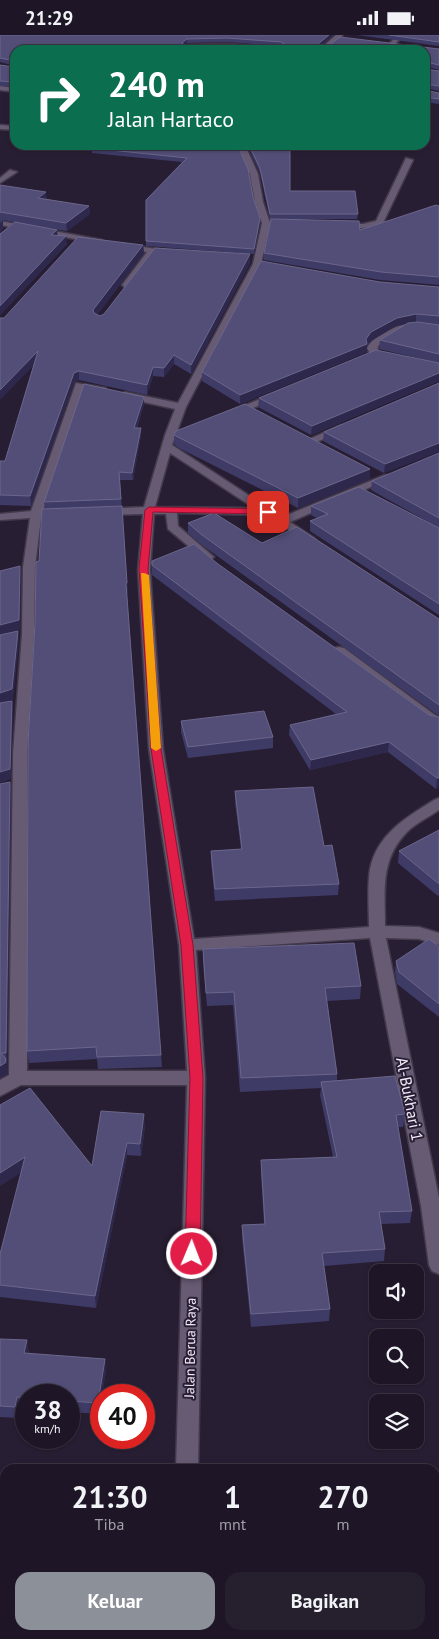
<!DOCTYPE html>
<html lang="id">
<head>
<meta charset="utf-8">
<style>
	:root { --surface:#1e1626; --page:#261f2e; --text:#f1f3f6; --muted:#a19fa7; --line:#3c3543; --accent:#8c9099 }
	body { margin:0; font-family:"PT Sans",sans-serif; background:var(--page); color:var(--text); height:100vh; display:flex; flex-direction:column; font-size:19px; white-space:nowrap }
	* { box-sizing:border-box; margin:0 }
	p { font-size:16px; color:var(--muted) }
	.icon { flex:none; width:28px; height:28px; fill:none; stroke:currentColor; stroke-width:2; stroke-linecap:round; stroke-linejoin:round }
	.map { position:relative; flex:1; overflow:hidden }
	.drawer { position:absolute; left:0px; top:1429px; width:440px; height:176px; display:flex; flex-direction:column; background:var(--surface); border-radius:15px 15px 0 0; box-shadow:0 1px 4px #0004,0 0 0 1px var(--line) }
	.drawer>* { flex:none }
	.guide { position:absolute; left:10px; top:10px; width:420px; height:105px; border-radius:15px; box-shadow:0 1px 4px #0004,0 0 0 1px var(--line); background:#0b6e4f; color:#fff; overflow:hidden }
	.tools { position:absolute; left:369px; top:1229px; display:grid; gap:10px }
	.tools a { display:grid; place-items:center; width:55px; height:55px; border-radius:10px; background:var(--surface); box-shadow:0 1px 4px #0004,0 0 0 1px var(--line); font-size:25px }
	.speed { position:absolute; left:15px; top:1349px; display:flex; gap:10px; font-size:25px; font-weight:700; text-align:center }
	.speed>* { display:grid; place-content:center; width:65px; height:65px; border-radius:50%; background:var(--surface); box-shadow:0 1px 4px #0004,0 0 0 1px var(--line); line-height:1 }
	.speed small { font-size:12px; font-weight:400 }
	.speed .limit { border:8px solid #d22; background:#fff; color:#111 }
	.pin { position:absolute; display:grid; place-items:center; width:42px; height:42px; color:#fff; margin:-21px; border-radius:10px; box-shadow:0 2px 8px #0006 }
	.me { position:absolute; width:55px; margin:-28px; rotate:1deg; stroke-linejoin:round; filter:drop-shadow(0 0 4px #0008) }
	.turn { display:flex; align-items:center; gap:18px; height:105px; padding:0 15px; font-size:22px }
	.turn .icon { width:65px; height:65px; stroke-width:2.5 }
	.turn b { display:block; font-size:35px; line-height:42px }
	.eta { display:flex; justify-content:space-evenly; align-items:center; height:85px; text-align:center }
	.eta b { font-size:30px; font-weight:800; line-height:35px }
	.cta { display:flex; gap:10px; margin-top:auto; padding:10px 15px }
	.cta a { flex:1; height:58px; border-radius:15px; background:var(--accent); color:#fff; font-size:20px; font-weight:800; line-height:58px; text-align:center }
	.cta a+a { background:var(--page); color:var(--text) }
	.status { display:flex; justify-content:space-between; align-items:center; height:35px; padding:0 25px; background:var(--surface); direction:ltr }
	.status svg { height:14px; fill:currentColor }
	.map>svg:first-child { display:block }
</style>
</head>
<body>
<div class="status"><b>21:29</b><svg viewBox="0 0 49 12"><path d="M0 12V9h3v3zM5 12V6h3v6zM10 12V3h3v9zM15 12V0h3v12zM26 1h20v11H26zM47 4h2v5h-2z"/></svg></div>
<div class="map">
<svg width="439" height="1604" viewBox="0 0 439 1604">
	<rect width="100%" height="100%" fill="#281e33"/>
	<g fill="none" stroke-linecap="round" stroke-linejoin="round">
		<defs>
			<path id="minor" d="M336,0H343L326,15H319Z
				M398,0H404L394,10H390V8Z
				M227,9L281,13L284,15L227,13L187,14L184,12L187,10Z
				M0,51L15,53V57L0,55Z
				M0,90L15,91V95L0,94Z
				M237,110H245L258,139L263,167L270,188L261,229L186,372L172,410L282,482L385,440H393L394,442L290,487L314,503L316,505L310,508L265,480L177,478L178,491L214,522L208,526L204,524L168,494L166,479H154L150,535L163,714L194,904L369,892C369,873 367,852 370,834C377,799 407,782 434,765L439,763V775C429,782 416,788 407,797C380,825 385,855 385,891L419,892L439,898V910L419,904L386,903L439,1163V1239L432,1236L429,1230L421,1171L370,903L196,915L205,1043L198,1434H176L187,1050H21L0,1061V1045L9,1040L13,719L22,599L23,532L30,483L0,485V479L31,476L76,348L106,353V357L83,354L43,476L49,479L41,483L35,532L34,599L27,719V1036H187L179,910L149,714L138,535L143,479L101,480L95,477L101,474L144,472L165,400L175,374L121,362L120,360L125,357L178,368L253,229L262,188L255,167L250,139ZM170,418L254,473L155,472Z
				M406,123L413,125L382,190L363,193H337V189H363L376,186Z
				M10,135L17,137L0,148V143Z
				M0,186L102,205L106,207L102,209L0,190Z
				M122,209L171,216L175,218L171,220L155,218L129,252L126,253L122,250L147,217L122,213Z
				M410,288L439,291V297C407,291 405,295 378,311L377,321H371L367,313C374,300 396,291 410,288Z
				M277,357L282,360L281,362L235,380H227L226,378Z
				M341,390L345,391L346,393L345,395L314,408L310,409L305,406Z
				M339,612L344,613L439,683V691L429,689L334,619L333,616L334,613Z
				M171,1600H195V1604H171Z"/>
		</defs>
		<use href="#minor" stroke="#42394b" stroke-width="3"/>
		<use href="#minor" fill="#675b74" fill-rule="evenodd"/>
	</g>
	<path fill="#3f3b67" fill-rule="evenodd" d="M0,0H333L320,12L439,14V35L425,31L15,15V31L0,27ZM227,7L281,11L283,13L187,12L185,10L187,8Z
		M357,0H439V11Z
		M0,30L14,32L15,31V52L0,51Z
		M425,34L439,36V56L425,53Z
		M425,55L439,58V69L425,67Z
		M168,110H211L187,111Z
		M247,110H290V156L358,179L357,184H270L260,138Z
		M91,113L187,114L253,162L260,183V188L254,219L146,211V165L182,127L92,118Z
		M0,150L47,165L89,171L90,179L67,196L47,193L58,200L67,209L0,280V199L14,187L3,185V193L0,197Z
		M439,171V250L380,245L264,225V218L360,195Z
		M143,210L144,218L97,280L100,281L250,228L191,339L174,329L164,342L153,341L147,360L79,345L74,347L31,471L0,470V426H5L34,330L4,283Z
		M380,247L439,252V328L379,314L380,305L407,289L396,291L371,306L367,310V317L240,369L202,346V337Z
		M439,328V346L311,400L258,372L259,363Z
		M439,348L384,438L323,406L324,397Z
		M144,369L137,393L141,400L133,445H120L127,548L128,559H127L162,1032L98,1034L97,1024L29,1028L27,1016L39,526L45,474L44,467Z
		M174,400L370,434V444L298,473L179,413L174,409Z
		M439,418V493L371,455L372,446Z
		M311,471L439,493V580L310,496V486L317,483L311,480Z
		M188,488L262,508L439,584V681L202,510L188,498Z
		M152,526L218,529L429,680L439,752L436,754L388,717L310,735L289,700L290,690L336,679L152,540Z
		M181,686L273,702V713L188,723L181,697Z
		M10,747L11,758L7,1029H6L7,1039L0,1043Z
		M235,756L324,811L339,849L338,860L215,866L211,827V816L241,814L235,768Z
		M439,795V860L438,861L398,828L399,816Z
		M439,912V982L397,949L395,937L396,926Z
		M203,914L361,951L360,964L327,966L337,1039V1046L405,1079L403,1092H398L412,1176L410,1188L381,1189L385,1214L384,1226L324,1231L330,1274L329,1286L251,1292L242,1203V1190L264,1189L261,1138V1125L333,1122L320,1060L321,1053L240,1057L233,970L207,971L203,928Z
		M0,1070L92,1131L145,1091L141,1121L127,1120L96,1273L0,1262V1219L21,1138Z
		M0,1304L29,1316L28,1319L106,1335L102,1360H101V1368L100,1379L69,1377V1360H26V1373H19L17,1383L0,1382Z
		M423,1600H435L439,1604H425Z"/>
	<path fill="#2e284c" d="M329,0H333L318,14V9Z
		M187,4V8L182,13V8Z
		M46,157L47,165L38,163Z
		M89,171L90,179L67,196L66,188Z
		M260,183V188L254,219V214Z
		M3,185V193L0,197V188Z
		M57,195L58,203L51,200Z
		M66,201L67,209L0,280V271Z
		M143,210L144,218L94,284L93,275Z
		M250,219V228L191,339V330Z
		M416,279V287L396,291L371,306L367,310V317L240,369V360L366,304L371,297L397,283Z
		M38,316L39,325L0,365V355Z
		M174,320V329L164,342V333Z
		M153,332V341L147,360V350Z
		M79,336V345L74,347L31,471L30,461L74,338Z
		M439,338V346L311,400L312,391Z
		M144,362V369L134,400V393Z
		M141,393V400L133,445L132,438Z
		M439,408V417L384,438L385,429Z
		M370,434V444L298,473V463Z
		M20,531L21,541L20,595L0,601V590Z
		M127,548L128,559H126V549Z
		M18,596L19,606L13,665L0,669V658Z
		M12,666L13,676L11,744L0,748V737Z
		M389,707L388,717L310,735L311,725Z
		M437,743H439V752L436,754Z
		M10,747L11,758L7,1029L6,1018Z
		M6,1024L7,1039L0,1043V1031Z
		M144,1079L145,1091L141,1121L140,1109Z
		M127,1108V1120L96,1273L95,1261Z
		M25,1122L27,1134L0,1151V1138Z
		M27,1305L29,1316L26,1329L24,1318Z
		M105,1324L106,1335L102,1360H101V1368L100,1379L98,1368Z
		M17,1362L19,1373L17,1383L15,1372Z"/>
	<path fill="#524e77" stroke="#6b668b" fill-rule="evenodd" d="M0,0H329L318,9V12H327L340,2L439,14V30L426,27H425V15H15V26L0,23ZM227,3L281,7L286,10L284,13L187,12L182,8L187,4Z
		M389,0H439V7Z
		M0,30L14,32L15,31V47L0,46Z
		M425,34L439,36V51L426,49L425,50Z
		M425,55L439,58V64L425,62Z
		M95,110H150L187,114L238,111L248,134L253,162L260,183L254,214L146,206V165L187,123L91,113Z
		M249,110H290V156H355L358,179H270L260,133Z
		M0,150L46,157L38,163L89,171L66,188L0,177Z
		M436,170L439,171V242L381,237L264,218L271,184L359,186L360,195Z
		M15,187L57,195L51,200L66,201L0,271V199Z
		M78,202L143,210L93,275L94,278L100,281L104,279L155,213L250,219L191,330L174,320L164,333L153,332L147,350L79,336L74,338L30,461L0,460V426H5L38,316L0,355V283H4Z
		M261,226L380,247L439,252V281L416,279L397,283L371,297L366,304L367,309L240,360L202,337Z
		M418,287L439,290V319L380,305L408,288Z
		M376,315L439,328V338L312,391L259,363Z
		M439,348V408L385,429L324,397Z
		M84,349L144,362L134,393H141L132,438L119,437L121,464L44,467Z
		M245,369L370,434L298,463L174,400L176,396Z
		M439,418V483L372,446Z
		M359,452L439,493V569L310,486L328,479L311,471Z
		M122,471L127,548L126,549L161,1020L97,1022L96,1012L27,1016L28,708L35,588L36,527L39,526L42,474Z
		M214,478L262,508L297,492L439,584V670L202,500L188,488Z
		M194,509L218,529L429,680L439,682V743H437L389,707L311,725L290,690L347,677L152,530V526Z
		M20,531L19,585L0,590V536Z
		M18,596L12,654L0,658V600Z
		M12,666L10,734L0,737V668Z
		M264,676L273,702L188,712L181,686Z
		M10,747L6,1018H1L6,1024L5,1028L0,1031V749Z
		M313,752L324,811L332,810L339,849L215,854L211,816L242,814L235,756Z
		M439,795V849L399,816Z
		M429,904L439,912V969L399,937L396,926Z
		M354,908L361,951L325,953L337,1039L241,1043L234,957L206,958L203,914Z
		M395,1041L405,1079L396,1080L412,1176L379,1177L385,1214L322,1218L330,1274L251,1279L242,1190L265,1189L261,1125L337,1122L321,1047Z
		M30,1053L92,1131L101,1076L144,1079L140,1109L127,1108L95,1261L0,1250V1219L25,1122L0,1138V1070Z
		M0,1304L27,1305L24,1318L105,1324L98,1368L69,1366V1360H26V1363L17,1362L15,1372L0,1371Z
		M439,1509V1604H430L429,1600H435V1510Z
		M31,1600H115V1604H31Z
		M392,1600H413L414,1604H353Z"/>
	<path fill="#e11d48" stroke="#92132f" d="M149,472L268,474L272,477L268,479L153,477L148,534L161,714L193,910L203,1043L200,1219L198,1223L192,1225L187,1223L185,1219L190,1043L181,910L151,714L139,534L145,475Z"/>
	<path fill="#f59e0b" d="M141,538H144L149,540L161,713L156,716L151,713Z"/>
	<g text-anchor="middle" stroke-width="4" stroke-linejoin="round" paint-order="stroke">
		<g font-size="14" fill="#f1eaf9" stroke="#281e33">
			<text transform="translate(190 1313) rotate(-89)" y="5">Jalan Berua Raya</text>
		</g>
		<g font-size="16" fill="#f1eaf9" stroke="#281e33">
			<text transform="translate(410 1064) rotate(79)" y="6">Al-Bukhari 1</text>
		</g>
	</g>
</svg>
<div class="tools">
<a><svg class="icon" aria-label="sound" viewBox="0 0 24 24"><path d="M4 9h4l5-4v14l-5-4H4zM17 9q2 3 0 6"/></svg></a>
<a><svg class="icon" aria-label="search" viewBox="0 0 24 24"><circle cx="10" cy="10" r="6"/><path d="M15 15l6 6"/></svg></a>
<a><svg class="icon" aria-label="layers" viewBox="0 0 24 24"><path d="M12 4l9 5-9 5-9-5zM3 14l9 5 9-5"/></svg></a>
</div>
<div class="speed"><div>38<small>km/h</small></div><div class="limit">40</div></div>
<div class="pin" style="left:268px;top:477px;background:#d93025"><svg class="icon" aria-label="arrive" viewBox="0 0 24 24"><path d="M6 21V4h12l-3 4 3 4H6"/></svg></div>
<svg class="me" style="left:192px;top:1219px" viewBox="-20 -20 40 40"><circle r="17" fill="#e11d48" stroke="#fff" stroke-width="3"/><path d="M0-11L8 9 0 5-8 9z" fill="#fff"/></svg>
<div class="guide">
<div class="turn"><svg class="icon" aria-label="right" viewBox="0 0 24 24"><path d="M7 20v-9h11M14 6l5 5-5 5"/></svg><div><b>240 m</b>Jalan Hartaco</div></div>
</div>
<section class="drawer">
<div class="eta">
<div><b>21:30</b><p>Tiba</p></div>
<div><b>1</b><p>mnt</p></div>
<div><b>270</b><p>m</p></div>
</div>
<div class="cta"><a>Keluar</a><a>Bagikan</a></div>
</section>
</div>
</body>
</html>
